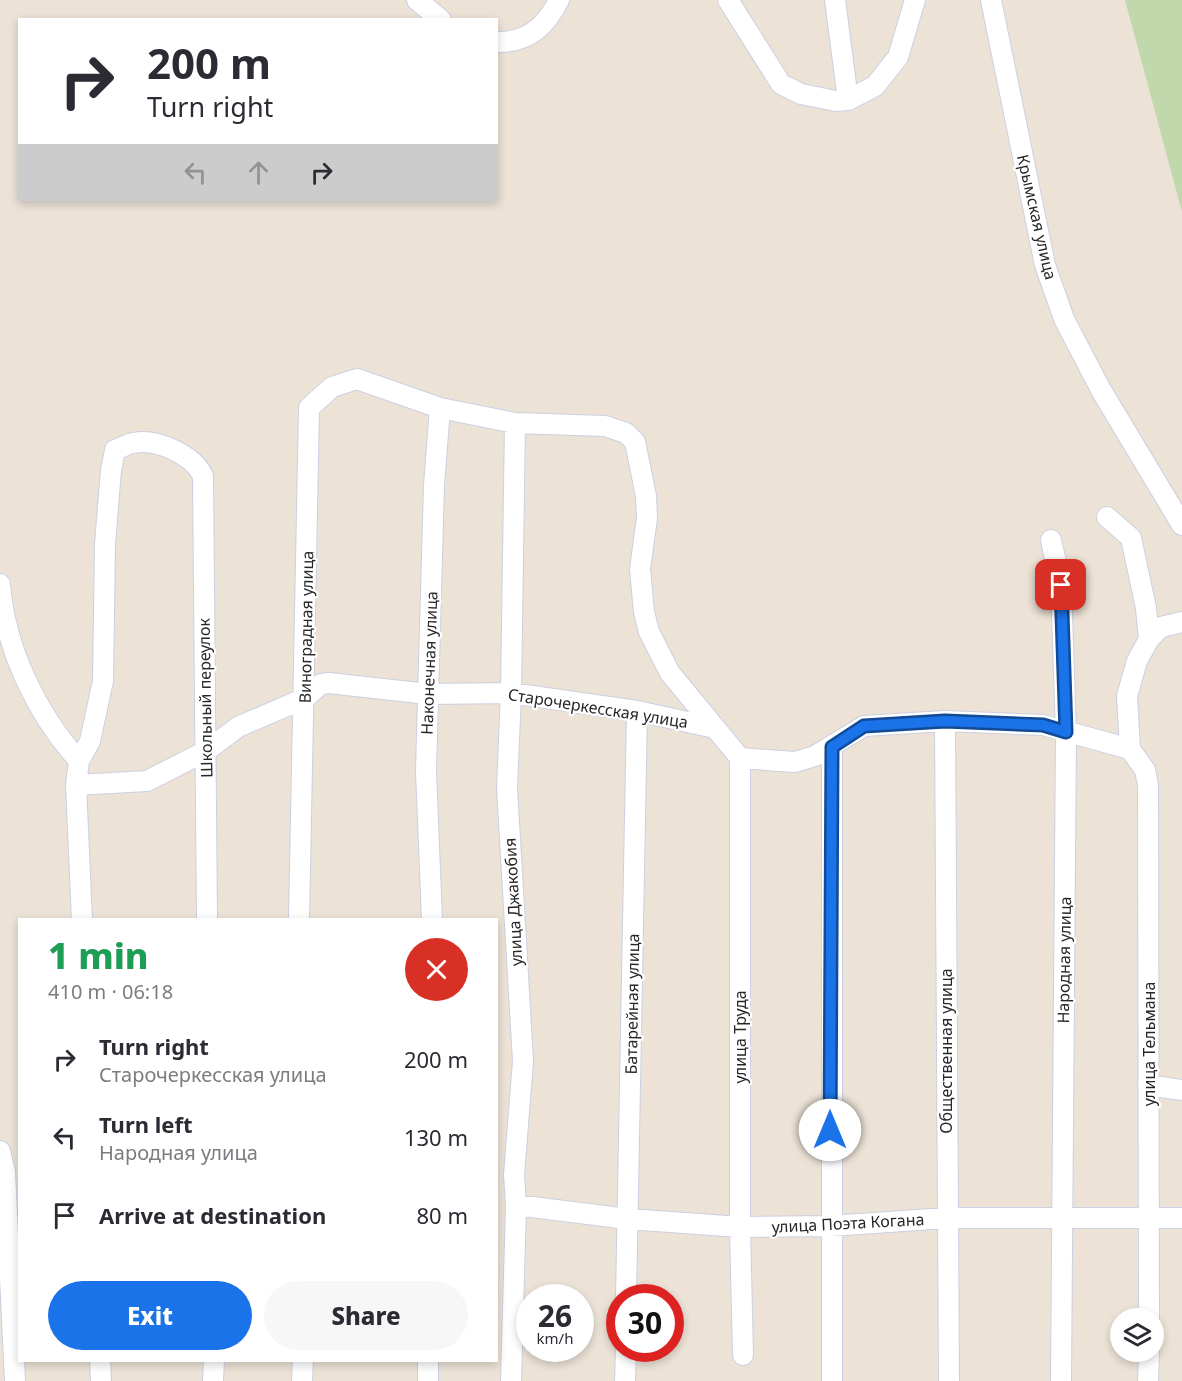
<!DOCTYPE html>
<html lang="en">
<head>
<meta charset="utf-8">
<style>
	:root { --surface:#fff; --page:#f7f7f7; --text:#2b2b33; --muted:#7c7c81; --accent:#1a73e8 }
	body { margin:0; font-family:"Noto Sans",sans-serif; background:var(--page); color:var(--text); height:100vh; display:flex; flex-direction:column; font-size:22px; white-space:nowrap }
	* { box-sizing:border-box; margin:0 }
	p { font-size:20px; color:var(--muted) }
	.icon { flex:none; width:33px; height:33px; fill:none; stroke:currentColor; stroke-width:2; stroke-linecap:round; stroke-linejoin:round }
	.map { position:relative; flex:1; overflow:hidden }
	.drawer { position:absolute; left:18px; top:918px; width:480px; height:444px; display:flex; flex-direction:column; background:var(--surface); border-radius:0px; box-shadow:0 3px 9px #0003 }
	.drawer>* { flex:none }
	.banner { position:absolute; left:18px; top:18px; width:480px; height:183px; border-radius:0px; box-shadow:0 3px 9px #0003; background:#fff; color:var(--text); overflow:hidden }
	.fabs { position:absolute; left:1110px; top:1308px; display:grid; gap:12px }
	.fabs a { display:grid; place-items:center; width:54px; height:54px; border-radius:50%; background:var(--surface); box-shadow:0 3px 9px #0003; font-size:30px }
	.speed { position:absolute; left:516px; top:1284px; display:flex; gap:12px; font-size:30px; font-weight:700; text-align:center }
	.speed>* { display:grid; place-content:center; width:78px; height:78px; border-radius:50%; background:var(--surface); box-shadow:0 3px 9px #0003; line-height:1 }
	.speed small { font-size:15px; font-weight:400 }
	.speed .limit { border:9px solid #d22; background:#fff; color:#111 }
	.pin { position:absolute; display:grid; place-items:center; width:51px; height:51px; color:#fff; margin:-26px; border-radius:12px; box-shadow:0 3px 9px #0006 }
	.me { position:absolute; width:66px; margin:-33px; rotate:0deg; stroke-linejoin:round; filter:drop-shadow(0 0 4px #0008) }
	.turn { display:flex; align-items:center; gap:21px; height:126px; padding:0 30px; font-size:27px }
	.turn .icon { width:78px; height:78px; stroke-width:2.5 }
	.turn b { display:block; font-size:42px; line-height:51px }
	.lanes { display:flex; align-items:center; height:57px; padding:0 30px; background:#0003; justify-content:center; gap:30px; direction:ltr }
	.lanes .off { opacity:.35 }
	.round { display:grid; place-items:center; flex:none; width:63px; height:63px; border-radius:32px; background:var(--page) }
	.summary { display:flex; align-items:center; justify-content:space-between; height:102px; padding:0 30px }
	h1 { font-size:36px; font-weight:800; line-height:45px; color:#1e9e55 }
	.primary-button { display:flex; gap:12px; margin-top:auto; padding:12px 30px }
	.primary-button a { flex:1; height:69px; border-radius:36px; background:var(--accent); color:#fff; font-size:24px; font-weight:800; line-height:69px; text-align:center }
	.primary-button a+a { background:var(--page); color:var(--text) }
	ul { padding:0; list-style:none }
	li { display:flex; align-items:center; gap:18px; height:78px; padding:0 30px }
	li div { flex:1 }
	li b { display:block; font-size:22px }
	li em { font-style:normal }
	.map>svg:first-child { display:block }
</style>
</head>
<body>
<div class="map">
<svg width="1182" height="1381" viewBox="0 0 1182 1381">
	<rect width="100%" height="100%" fill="#ece2d6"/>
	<path fill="#c1d7ac" d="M1125,0H1182V212Z"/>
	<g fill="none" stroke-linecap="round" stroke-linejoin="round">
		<defs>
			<path id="minor" d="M417,0L441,20
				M728,0L781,84L801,94L836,101L848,100L875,86L898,57L915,0
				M835,0L848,100
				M991,0L1045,265L1064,319L1101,390L1182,525
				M496,42C528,43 546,26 559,0
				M1107,517L1131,538L1146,608L1149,639L1137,661L1127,696L1130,749
				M1051,540L1061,585L1066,732L1061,1381
				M0,584C5,648 36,713 79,761
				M1149,639L1161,627L1182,622
				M945,721L949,1381
				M832,747V1381
				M740,758L795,762L815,756L864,726L945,721L1043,725L1130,749L1145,770L1148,785L1149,1318
				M76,785L147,781L206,751L238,727L305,698L321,684L329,683L428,694L511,693L637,711L715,728
				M82,920L76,785L79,761L90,741L103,681L105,544L111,470L115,450C121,448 127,444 133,443C157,438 193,455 203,476L207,920
				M299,920L309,408L332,387L357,379L440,408L515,423L605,426L626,433L635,442L646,496L647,518L640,569L644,612L649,632L670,673L740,758V1227L743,1355
				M432,920L426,771L434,485L440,408
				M1148,1085L1182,1090
				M0,1151L5,1172L15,1381
				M516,1205L628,1219L740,1227L830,1226L947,1218H1182
				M626,1298L637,711
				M100,1360L101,1381
				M213,1381L214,1360
				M302,1381L303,1360
				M428,1381V1360
				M511,1381L516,1205L514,1175L523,1061L507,788L511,693L515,423
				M625,1381L626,1348
				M1148,1381L1149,1352"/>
		</defs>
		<use href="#minor" stroke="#ccd0e2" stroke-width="22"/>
		<use href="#minor" stroke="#fff" stroke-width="20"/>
	</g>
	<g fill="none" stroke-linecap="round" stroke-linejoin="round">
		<defs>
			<path id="route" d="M830,1130L832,747L864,726L945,721L1043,725L1066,732L1061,585"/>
		</defs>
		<use href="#route" stroke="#114b97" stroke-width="15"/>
		<use href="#route" stroke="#1a73e8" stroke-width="10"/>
	</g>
	<g text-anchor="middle" stroke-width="4.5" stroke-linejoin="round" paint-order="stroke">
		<g font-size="16" fill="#272727" stroke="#fff">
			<text transform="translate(1037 217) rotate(77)" y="6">Крымская улица</text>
			<text transform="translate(306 627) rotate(-89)" y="6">Виноградная улица</text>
			<text transform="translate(429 663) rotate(-88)" y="6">Наконечная улица</text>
			<text transform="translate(205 698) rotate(-91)" y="6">Школьный переулок</text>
			<text transform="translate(598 708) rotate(9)" y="6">Старочеркесская улица</text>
			<text transform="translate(513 902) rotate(-93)" y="6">улица Джакобия</text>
			<text transform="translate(1064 960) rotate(-89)" y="6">Народная улица</text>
			<text transform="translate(632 1004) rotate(-89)" y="6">Батарейная улица</text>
			<text transform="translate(740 1037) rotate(-90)" y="6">улица Труда</text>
			<text transform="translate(1149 1044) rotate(-90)" y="6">улица Тельмана</text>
			<text transform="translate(946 1051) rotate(-90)" y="6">Общественная улица</text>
			<text transform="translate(848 1223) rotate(-3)" y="6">улица Поэта Когана</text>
		</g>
	</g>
</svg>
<div class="fabs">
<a><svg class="icon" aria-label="layers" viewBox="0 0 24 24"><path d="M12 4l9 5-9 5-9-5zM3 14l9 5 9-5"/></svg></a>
</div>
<div class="speed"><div>26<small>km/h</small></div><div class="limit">30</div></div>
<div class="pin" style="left:1061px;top:585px;background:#d93025"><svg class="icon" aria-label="arrive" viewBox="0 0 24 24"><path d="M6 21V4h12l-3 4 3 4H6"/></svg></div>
<svg class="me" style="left:830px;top:1130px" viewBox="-20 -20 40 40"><circle r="19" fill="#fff"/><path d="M0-13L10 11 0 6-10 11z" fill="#1a73e8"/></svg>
<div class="banner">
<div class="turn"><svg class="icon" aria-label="right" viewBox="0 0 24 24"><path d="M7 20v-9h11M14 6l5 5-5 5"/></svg><div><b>200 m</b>Turn right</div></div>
<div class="lanes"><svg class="icon off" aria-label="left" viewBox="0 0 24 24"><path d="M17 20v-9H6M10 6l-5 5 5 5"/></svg><svg class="icon off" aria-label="ahead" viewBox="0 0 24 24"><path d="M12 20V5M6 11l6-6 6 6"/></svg><svg class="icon" aria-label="right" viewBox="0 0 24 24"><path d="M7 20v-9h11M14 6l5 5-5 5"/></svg></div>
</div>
<section class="drawer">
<div class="summary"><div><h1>1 min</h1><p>410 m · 06:18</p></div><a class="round" style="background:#d93025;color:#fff"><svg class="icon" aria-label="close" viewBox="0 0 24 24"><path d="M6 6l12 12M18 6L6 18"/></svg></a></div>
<ul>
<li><svg class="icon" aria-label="right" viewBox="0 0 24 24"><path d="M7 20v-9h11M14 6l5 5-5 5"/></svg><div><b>Turn right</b><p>Старочеркесская улица</p></div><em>200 m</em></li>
<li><svg class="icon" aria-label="left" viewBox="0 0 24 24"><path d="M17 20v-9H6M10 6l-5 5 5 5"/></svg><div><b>Turn left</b><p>Народная улица</p></div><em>130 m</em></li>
<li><svg class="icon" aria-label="arrive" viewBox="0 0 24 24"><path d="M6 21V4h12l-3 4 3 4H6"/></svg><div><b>Arrive at destination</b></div><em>80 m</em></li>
</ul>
<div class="primary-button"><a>Exit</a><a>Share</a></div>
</section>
</div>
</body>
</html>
